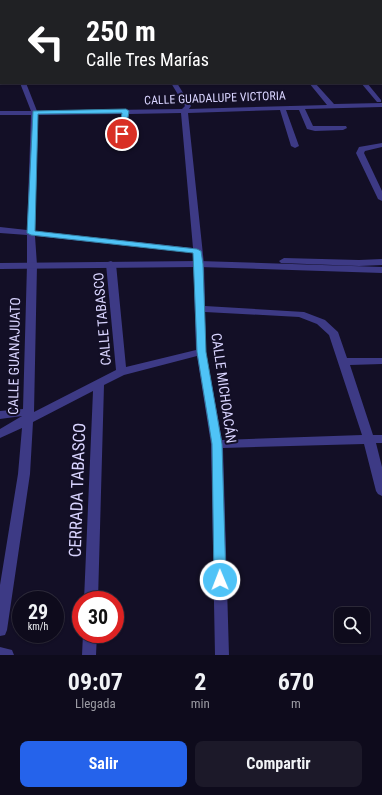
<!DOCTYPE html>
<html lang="es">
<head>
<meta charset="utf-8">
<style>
	:root { --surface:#0e0b1c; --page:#1c1929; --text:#f1f3f6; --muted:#9b9ba3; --line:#2e2b3b; --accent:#2563eb }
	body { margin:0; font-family:"Roboto Condensed",sans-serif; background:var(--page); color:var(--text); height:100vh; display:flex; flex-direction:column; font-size:15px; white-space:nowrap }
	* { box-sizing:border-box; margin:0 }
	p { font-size:13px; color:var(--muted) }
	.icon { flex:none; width:22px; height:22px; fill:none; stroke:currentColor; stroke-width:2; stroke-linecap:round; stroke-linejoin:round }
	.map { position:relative; height:655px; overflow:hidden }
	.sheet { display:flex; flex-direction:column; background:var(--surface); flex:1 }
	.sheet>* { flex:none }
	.hud { position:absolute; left:0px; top:0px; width:382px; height:84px; box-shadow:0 1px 3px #0004,0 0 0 1px var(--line); background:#202124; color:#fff; overflow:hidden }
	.tools { position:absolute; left:334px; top:607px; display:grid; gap:8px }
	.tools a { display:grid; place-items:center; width:36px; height:36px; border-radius:8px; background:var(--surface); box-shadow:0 1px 3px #0004,0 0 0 1px var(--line); font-size:20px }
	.speed { position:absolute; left:12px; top:591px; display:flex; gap:8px; font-size:20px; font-weight:700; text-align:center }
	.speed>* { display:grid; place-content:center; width:52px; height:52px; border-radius:50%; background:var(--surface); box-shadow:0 1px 3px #0004,0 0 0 1px var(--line); line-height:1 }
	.speed small { font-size:10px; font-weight:400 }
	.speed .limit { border:6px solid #d22; background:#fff; color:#111 }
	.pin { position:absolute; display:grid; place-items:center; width:34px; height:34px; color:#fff; margin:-17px; border:2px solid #fff; border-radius:50%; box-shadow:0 1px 4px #0007 }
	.me { position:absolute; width:44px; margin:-22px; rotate:359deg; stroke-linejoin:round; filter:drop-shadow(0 0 3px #0008) }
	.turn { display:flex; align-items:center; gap:14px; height:84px; padding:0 20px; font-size:18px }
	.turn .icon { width:52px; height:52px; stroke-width:2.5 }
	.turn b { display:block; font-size:28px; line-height:34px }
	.eta { display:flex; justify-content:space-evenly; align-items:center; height:68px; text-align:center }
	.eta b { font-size:24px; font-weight:700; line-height:28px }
	.action { display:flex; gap:8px; margin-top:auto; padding:8px 20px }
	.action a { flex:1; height:46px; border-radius:8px; background:var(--accent); color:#fff; font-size:16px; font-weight:700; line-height:46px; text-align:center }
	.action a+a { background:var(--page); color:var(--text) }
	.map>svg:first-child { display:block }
</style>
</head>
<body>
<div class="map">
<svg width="382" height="655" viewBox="0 0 382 655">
	<rect width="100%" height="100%" fill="#130f26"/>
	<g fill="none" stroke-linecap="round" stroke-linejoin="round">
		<path fill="#3d3a85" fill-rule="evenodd" d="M135,0H148L134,1Z
			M238,0H244L245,1H239Z
			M323,0H337L322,1Z
			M357,0H364L365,1H358Z
			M0,12H1V16H0Z
			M381,12L382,13V17L381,16Z
			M0,28L1,29V34L0,33Z
			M20,83H26L37,111L182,109L185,106L171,83H177L191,106L189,109L327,105L309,83H315L334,104L382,103V107L305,109L313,126H346L347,128L343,130L315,131L307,129L299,110H286L299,146L295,148L291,146L280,110L188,113L204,264L205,306L304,312L325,320L338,332L347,358H382V364L350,365L373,435H382V443H376L382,467V496L378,494L376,491L364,444L223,448L229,655H215L211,444L197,356L124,375L104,385L98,600H84L93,391L33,422L30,474L7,630L5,635L0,636V585L18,474L22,428L0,438V429L22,416L0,419V411L23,409L27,265V235L0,233V227L27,230L31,115H0V111H31ZM181,113L193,248L35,231L38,115L122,114L116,145L120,147L124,145L129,114ZM35,236L193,253L196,350L126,367L116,264L111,261L108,262L106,264L116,370L34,412L37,265ZM205,312L299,317L317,324L329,335L362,435L222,440L206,352Z
			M361,83H367L381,100V102H377Z
			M382,143V147L365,151L364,153L382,191V201L378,199L356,153L359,147Z
			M83,634H97L96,655H82Z
			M0,647L12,650L14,655H0Z"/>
		<path fill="#3d3a85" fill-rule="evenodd" d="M284,258L359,260L382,259V265L359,266L281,263L279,261Z
			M199,261L382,267V273L199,267L0,269V263Z"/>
	</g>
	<path fill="#4fc3f7" stroke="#337fa1" d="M126,109L129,111L125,134L122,136L118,134L122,113L38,114L35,231L197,249L201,251L203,264L206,352L222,444L226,580L225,584L220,585L216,584L214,580L212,444L197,352L193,253L31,235L27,233L33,111Z"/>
	<g text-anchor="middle" stroke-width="4" stroke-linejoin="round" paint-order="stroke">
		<g font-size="12" fill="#d9d4ff" stroke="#130f26">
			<text transform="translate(215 98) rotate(-2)" y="4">CALLE GUADALUPE VICTORIA</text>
		</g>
		<g font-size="14" fill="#d9d4ff" stroke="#130f26">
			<text transform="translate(102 319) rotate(-95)" y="5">CALLE TABASCO</text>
			<text transform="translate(14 356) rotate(-89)" y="5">CALLE GUANAJUATO</text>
			<text transform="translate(224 388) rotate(82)" y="5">CALLE MICHOACÁN</text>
		</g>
		<g font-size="17" fill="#d9d4ff" stroke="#130f26">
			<text transform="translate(77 490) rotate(-88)" y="6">CERRADA TABASCO</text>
		</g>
	</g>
</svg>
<div class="tools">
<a><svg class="icon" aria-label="search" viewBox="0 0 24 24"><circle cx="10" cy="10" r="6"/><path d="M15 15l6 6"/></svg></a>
</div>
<div class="speed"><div>29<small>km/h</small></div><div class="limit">30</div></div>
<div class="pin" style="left:122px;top:134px;background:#d93025"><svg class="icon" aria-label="arrive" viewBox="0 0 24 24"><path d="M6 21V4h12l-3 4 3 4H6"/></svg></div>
<svg class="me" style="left:220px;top:580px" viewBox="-20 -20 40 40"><circle r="17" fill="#4fc3f7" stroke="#fff" stroke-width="3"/><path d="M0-11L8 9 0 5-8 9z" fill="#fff"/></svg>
<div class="hud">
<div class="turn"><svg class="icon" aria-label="left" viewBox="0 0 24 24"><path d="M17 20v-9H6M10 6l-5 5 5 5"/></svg><div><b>250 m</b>Calle Tres Marías</div></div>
</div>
</div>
<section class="sheet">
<div class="eta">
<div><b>09:07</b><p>Llegada</p></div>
<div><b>2</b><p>min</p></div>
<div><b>670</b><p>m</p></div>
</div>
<div class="action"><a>Salir</a><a>Compartir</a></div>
</section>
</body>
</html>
